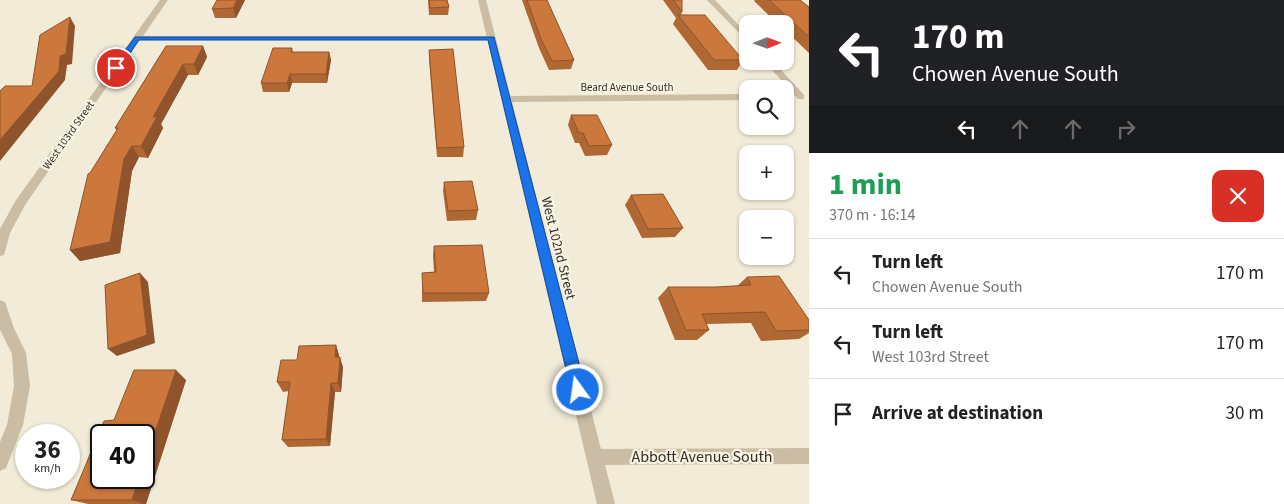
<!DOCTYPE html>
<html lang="en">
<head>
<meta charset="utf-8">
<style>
	:root { --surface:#fff; --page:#f2f2f2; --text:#222; --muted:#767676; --line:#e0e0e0 }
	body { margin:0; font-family:"Source Sans 3",sans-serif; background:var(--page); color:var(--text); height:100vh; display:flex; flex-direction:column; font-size:19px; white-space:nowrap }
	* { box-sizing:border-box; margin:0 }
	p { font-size:16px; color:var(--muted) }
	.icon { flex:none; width:28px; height:28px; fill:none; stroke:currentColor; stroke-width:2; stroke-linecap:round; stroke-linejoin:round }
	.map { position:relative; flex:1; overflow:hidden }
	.drawer { display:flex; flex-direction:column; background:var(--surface); width:475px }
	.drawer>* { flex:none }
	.guide { background:#202124; color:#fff; overflow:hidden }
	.needle { width:32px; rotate:89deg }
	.fabs { position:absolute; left:739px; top:15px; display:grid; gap:10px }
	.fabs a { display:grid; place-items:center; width:55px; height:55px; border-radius:10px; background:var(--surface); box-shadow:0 1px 4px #0004; font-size:25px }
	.speed { position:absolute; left:15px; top:424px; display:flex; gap:10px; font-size:25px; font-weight:700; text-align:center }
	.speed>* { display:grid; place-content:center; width:65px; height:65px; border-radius:50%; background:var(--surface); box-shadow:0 1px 4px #0004; line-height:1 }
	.speed small { font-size:12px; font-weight:400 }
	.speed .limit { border:2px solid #111; border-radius:8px; background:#fff; color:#111 }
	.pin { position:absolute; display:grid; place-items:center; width:42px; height:42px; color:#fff; margin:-21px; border:2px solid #fff; border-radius:50%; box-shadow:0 1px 5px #0007 }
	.me { position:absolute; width:55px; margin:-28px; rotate:346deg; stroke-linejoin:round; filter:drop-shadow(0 0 4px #0008) }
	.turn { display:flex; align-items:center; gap:18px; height:105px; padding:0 20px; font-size:22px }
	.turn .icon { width:65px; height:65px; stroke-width:2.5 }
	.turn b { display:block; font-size:35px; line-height:42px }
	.lanes { display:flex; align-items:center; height:48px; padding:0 20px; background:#0003; justify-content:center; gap:25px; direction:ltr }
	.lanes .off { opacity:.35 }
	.round { display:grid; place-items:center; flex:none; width:52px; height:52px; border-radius:10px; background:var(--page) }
	.head { display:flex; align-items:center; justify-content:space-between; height:85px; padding:0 20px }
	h1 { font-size:30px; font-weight:700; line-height:38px; color:#1e9e55 }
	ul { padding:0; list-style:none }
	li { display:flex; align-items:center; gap:15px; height:70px; padding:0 20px; border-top:1px solid var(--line) }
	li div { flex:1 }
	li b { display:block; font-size:19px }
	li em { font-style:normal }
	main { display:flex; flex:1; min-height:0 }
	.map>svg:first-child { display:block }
</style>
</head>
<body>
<main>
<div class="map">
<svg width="809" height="504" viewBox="0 0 809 504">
	<rect width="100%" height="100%" fill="#f2ebd8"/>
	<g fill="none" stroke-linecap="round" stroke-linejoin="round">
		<path fill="#cbbca4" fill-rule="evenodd" d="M160,0H168L143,36H491L495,38L491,40H139L25,205L10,233L4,255L0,256V229L16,200Z
			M707,0H715L748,35V42Z
			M764,61H773L804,95V99H798Z
			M748,94V100L507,102L502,99L507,96Z
			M0,300L5,302L14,328L26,353L30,386L23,425L6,468L0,471V442L7,425L14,386L12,354L0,330Z
			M809,448V464L595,465L589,463L587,457L589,451L595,449Z"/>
		<path fill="#cbbca4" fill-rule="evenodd" d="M478,0H486L615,504H597Z"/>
	</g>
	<path fill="#af6734" d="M245,0L236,18H215L212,9Z
		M428,0H447L449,7L448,15H429Z
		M522,0H547L574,60L571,69L549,70L539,48Z
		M663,0H682V12L681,15L743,60L737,70H708L673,24L676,18Z
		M755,0H800L809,7V53L785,30V24H778L754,1Z
		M166,46H203L207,57L198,75H188L161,124L163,128L148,158L139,157L132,171L120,253L80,261L70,250L90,173L117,131L115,128Z
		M292,48L293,52H329L331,60L327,83H292L289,92H263L261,83Z
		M429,50L464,147L463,157H437L429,59Z
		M571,115L612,145L607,155L585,156L579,143H575L568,125Z
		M444,182L478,210L476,220L447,221L443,191Z
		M631,195L683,228L675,237L642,238L625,205Z
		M434,246L489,293L486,301L422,302V273L434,272L433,255Z
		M747,277L809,320V333L799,339L761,341L751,323L706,324L709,330L697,340H675L658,298L668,287H716L737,286Z
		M336,345L339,357L343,367L341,392H335L330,446L288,447L282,440L289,391L283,392L277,382Z
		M186,380L146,504H88L71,500Z"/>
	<path fill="#8f542b" d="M237,0H245L236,18L233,8Z
		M70,17L75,26L72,64L67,65L65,80L0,161V140L60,56Z
		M203,46L207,57L198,75L194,64Z
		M329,52L331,60L327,83L326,74Z
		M183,64L188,75L161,124L163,128L148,158L141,146L153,117Z
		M290,74L292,83L289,92L287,83Z
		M132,146L139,157L132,171L120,253L80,261L70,250Z
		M140,273L148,282L155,343L117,356L108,349Z
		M336,345L339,355L338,368L335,357Z
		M340,357L343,367L341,392L338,383Z
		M176,370L186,380L146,504H143L132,500L139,478H144V465Z
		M331,383L335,392L330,446L326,439Z"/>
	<path fill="#cc783d" stroke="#8f542b" d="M217,0H237L233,8L212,9Z
		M429,0H447L449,7L430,8Z
		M527,0H547L574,60L552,61L541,39Z
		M673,0H682V12Z
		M769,0H800L809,7V37Z
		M678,15H705L743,60H714Z
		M70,17L66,54L60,56L59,71L0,140V91L5,86H32L40,35Z
		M166,46H203L194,64H183L153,117H157L141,146H132L124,159L110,242L70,250L88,174L90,173L118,128H115Z
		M273,48H292L291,52H329L326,74H290L287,83H261Z
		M453,49L464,147L437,148L429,50Z
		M571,115H597L612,145L589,146L583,133H579Z
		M472,181L478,210L448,211L444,182Z
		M663,194L683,228L648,229L631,195Z
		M482,245L489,293H423L422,273L436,272L434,246Z
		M140,273L147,335L108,349L105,285Z
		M779,276L809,320V330L776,331L765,312L702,314L709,330H686L668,287H716L751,285L747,277Z
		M336,345L335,357H340L338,383H331L326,439L282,440L290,382H277L281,360H297L299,346Z
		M134,370H176L144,465V435H101V478H139L132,500H71L104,421L114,420Z"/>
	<path fill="#1a73e8" stroke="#114b97" d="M135,37H494L586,390L583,395L578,397L574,395L571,390L488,40H139L119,70H113L112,68Z"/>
	<g text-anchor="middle" stroke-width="4.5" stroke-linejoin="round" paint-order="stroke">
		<g font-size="11" fill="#362e26" stroke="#faf4e5">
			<text x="627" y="91">Beard Avenue South</text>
			<text transform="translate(68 135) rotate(-55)" y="4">West 103rd Street</text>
		</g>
		<g font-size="14" fill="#362e26" stroke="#faf4e5">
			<text transform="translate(559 248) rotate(76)" y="5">West 102nd Street</text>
		</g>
		<g font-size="16" fill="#362e26" stroke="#faf4e5">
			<text x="702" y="462">Abbott Avenue South</text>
		</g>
	</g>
</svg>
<div class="fabs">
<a><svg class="needle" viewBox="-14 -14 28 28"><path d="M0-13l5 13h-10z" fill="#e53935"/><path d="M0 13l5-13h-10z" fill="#767676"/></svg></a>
<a><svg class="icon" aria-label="search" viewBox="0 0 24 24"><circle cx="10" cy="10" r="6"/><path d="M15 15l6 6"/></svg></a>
<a>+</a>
<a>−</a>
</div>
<div class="speed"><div>36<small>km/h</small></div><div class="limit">40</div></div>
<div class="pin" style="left:116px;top:68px;background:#d93025"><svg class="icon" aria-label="arrive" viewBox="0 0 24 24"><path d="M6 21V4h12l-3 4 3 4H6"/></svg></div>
<svg class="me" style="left:578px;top:390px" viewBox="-20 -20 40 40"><circle r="17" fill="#1a73e8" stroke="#fff" stroke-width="3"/><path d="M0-11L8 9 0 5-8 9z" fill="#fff"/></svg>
</div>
<section class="drawer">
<div class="guide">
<div class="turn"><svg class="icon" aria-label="left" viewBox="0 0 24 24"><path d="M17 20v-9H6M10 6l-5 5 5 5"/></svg><div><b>170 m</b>Chowen Avenue South</div></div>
<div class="lanes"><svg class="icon" aria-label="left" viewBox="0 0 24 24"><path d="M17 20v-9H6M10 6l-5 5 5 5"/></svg><svg class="icon off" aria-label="ahead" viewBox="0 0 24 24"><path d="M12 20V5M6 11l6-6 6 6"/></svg><svg class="icon off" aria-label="ahead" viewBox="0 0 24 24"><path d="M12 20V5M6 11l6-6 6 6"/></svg><svg class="icon off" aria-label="right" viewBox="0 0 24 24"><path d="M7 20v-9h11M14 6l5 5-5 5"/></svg></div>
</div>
<div class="head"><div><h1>1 min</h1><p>370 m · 16:14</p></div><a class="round" style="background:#d93025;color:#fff"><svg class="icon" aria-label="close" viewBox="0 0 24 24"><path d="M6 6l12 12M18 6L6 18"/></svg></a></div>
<ul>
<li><svg class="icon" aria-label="left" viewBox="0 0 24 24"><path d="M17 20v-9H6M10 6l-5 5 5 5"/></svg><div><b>Turn left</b><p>Chowen Avenue South</p></div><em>170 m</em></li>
<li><svg class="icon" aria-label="left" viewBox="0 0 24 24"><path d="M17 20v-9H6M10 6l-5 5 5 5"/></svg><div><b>Turn left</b><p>West 103rd Street</p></div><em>170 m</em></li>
<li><svg class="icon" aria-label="arrive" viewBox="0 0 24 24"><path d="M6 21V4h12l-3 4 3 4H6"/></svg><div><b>Arrive at destination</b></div><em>30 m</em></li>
</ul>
</section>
</main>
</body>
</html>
